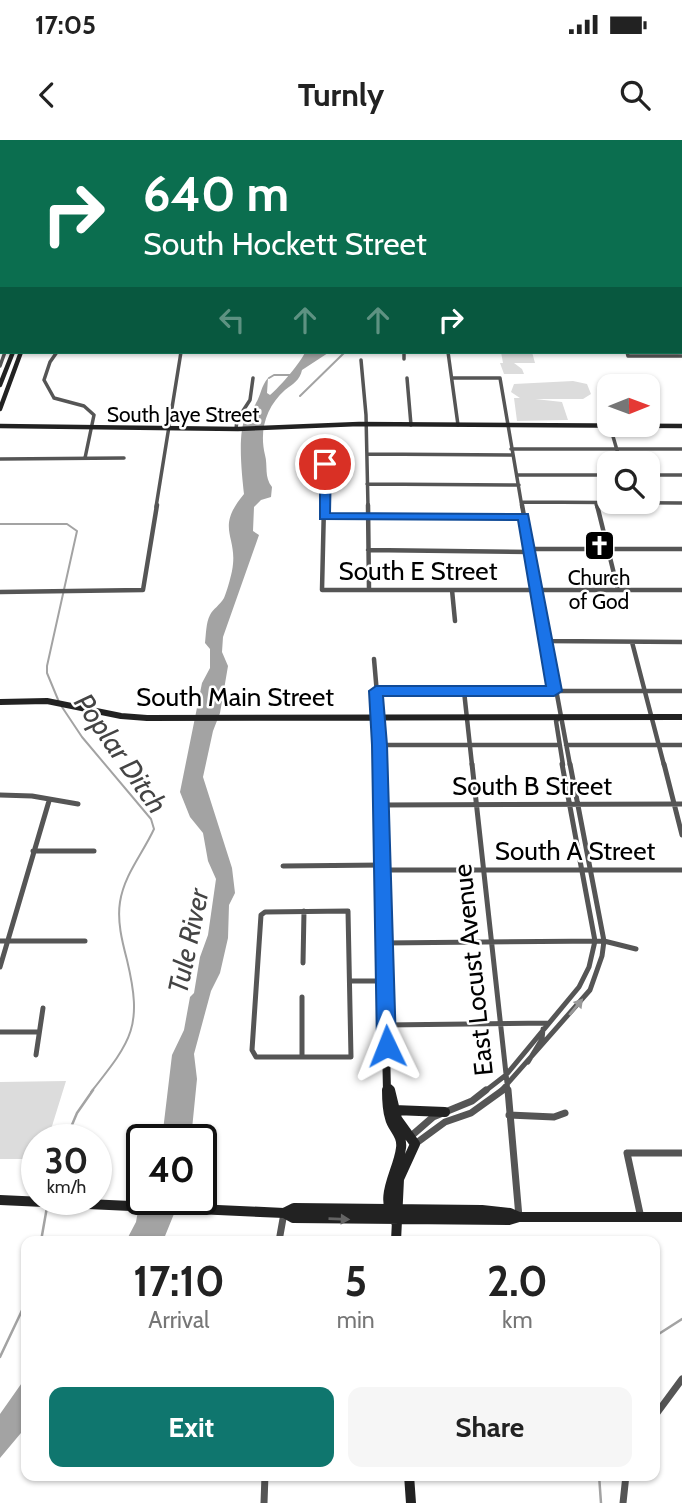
<!DOCTYPE html>
<html lang="en">
<head>
<meta charset="utf-8">
<style>
	:root { --surface:#fff; --page:#f6f6f6; --text:#222; --muted:#767676; --accent:#0f766e }
	body { margin:0; font-family:Cabin,sans-serif; background:var(--page); color:var(--text); height:100vh; display:flex; flex-direction:column; font-size:26px; white-space:nowrap }
	* { box-sizing:border-box; margin:0 }
	p { font-size:23px; color:var(--muted) }
	.icon { flex:none; width:38px; height:38px; fill:none; stroke:currentColor; stroke-width:2; stroke-linecap:round; stroke-linejoin:round }
	.map { position:relative; flex:1; overflow:hidden }
	.drawer { position:absolute; left:21px; top:1096px; width:639px; height:245px; display:flex; flex-direction:column; background:var(--surface); border-radius:14px; box-shadow:0 2px 5px #0004 }
	.drawer>* { flex:none }
	.hud { position:absolute; left:0px; top:0px; width:682px; height:214px; box-shadow:0 2px 5px #0004; background:#0b6e4f; color:#fff; overflow:hidden }
	.needle { width:46px; rotate:89deg }
	.buttons { position:absolute; left:597px; top:234px; display:grid; gap:14px }
	.buttons a { display:grid; place-items:center; width:63px; height:63px; border-radius:14px; background:var(--surface); box-shadow:0 2px 5px #0004; font-size:35px }
	.speed { position:absolute; left:21px; top:984px; display:flex; gap:14px; font-size:35px; font-weight:700; text-align:center }
	.speed>* { display:grid; place-content:center; width:91px; height:91px; border-radius:50%; background:var(--surface); box-shadow:0 2px 5px #0004; line-height:1 }
	.speed small { font-size:18px; font-weight:400 }
	.speed .limit { border:4px solid #111; border-radius:10px; background:#fff; color:#111 }
	.pin { position:absolute; display:grid; place-items:center; width:60px; height:60px; color:#fff; margin:-30px; border:4px solid #fff; border-radius:50%; box-shadow:0 2px 7px #0007 }
	.me { position:absolute; width:77px; margin:-38px; rotate:358deg; stroke-linejoin:round; filter:drop-shadow(0 0 5px #0008) }
	.turn { display:flex; align-items:center; gap:24px; height:147px; padding:0 28px; font-size:32px }
	.turn .icon { width:91px; height:91px; stroke-width:2.5 }
	.turn b { display:block; font-size:49px; line-height:60px }
	.lanes { display:flex; align-items:center; height:66px; padding:0 28px; background:#0003; justify-content:center; gap:35px; direction:ltr }
	.lanes .off { opacity:.35 }
	.eta { display:flex; justify-content:space-evenly; align-items:center; height:119px; text-align:center }
	.eta b { font-size:42px; font-weight:800; line-height:49px }
	.action { display:flex; gap:14px; margin-top:auto; padding:14px 28px }
	.action a { flex:1; height:80px; border-radius:14px; background:var(--accent); color:#fff; font-size:28px; font-weight:800; line-height:80px; text-align:center }
	.action a+a { background:var(--page); color:var(--text) }
	.status { display:flex; justify-content:space-between; align-items:center; height:49px; padding:0 35px; background:var(--surface); direction:ltr }
	.status svg { height:19px; fill:currentColor }
	header { display:flex; justify-content:space-between; align-items:center; height:91px; padding:0 28px; background:var(--surface); font-size:32px; font-weight:800 }
	.map>svg:first-child { display:block }
</style>
</head>
<body>
<div class="status"><b>17:05</b><svg viewBox="0 0 49 12"><path d="M0 12V9h3v3zM5 12V6h3v6zM10 12V3h3v9zM15 12V0h3v12zM26 1h20v11H26zM47 4h2v5h-2z"/></svg></div>
<header><svg class="icon" aria-label="back" viewBox="0 0 24 24"><path d="M15 5l-7 7 7 7"/></svg>Turnly<svg class="icon" aria-label="search" viewBox="0 0 24 24"><circle cx="10" cy="10" r="6"/><path d="M15 15l6 6"/></svg></header>
<div class="map">
<svg width="682" height="1363" viewBox="0 0 682 1363">
	<rect width="100%" height="100%" fill="#fff"/>
	<path fill="#dcdcdc" d="M501,212H532L535,223H514L522,229L524,234H504L500,223H503Z
		M573,241L587,244L591,254L583,259H535L562,262L568,280L517,281L514,258H520L511,252L514,244Z
		M66,941L48,999H37V1019H0V942Z"/>
	<path fill="#a3a3a3" d="M305,212L328,213L302,230C300,240 293,244 285,250C266,267 259,290 265,315C268,326 264,337 272,347L271,357L261,360L254,367L253,391L259,395L223,497L222,512L228,526L220,573L213,591L203,637L232,728L235,753L229,765L228,798L220,833L211,851L194,914L197,939L191,999H162L172,915L184,890L190,857L194,853L200,817L208,795L216,739L208,721L203,693L190,677L180,652L202,543L210,528V509L205,503C206,495 206,482 210,475C213,469 220,465 224,458C227,451 230,440 232,431C239,395 214,390 244,354C242,335 237,293 246,276C248,271 254,269 256,263C261,255 261,246 268,238L267,253L270,255C279,248 302,221 305,212Z
		M142,1049V1059H180L163,1101H126L136,1082Z
		M26,1237V1287L0,1318V1274Z"/>
	<g fill="none" stroke-linecap="round" stroke-linejoin="round">
		<path stroke="#a3a3a3" stroke-width="2" d="M269,238L274,235H290
			M300,256L345,212
			M0,384H67L77,391L47,526V533L59,562
			M62,567L82,597L151,679L154,689C143,713 124,735 120,762C117,781 122,801 127,820C143,887 132,900 91,952"/>
		<path stroke="#a3a3a3" stroke-width="2.5" d="M66,999L77,973L93,950
			M41,1101L47,1067
			M654,1197L682,1179
			M0,1217L26,1162
			M599,1335L601,1363"/>
		<defs>
			<path id="highway" d="M681,52H682V54H681Z
				M0,58H2V62H0Z
				M682,63V67L681,66V64Z
				M0,72H2V76H0Z"/>
		</defs>
		<use href="#highway" stroke="#dbdbdb" stroke-width="3"/>
		<path stroke="#555" stroke-width="2.5" d="M0,106L2,102"/>
		<path stroke="#555" stroke-width="3.5" d="M404,212V219
			M448,212L458,285
			M627,212L628,216H682
			M361,220L366,275L368,367
			M0,226L5,212
			M407,238L411,285
			M452,238H500L522,367
			M54,258L84,266L94,275L85,318
			M54,258L44,240L50,222L57,212
			M610,286L621,324
			M236,289L237,280L250,260L253,238
			M511,309H682
			M367,314L512,315
			M0,319L124,318
			M517,335H609
			M648,335H682
			M367,344L519,345
			M521,362L682,363
			M596,363L597,367
			M156,367L181,212
			M324,367L325,324"/>
		<path stroke="#555" stroke-width="4.5" d="M324,365L322,450H682
			M368,365L369,450
			M522,365L570,625
			M597,365L618,450
			M324,377L524,376
			M529,409H682
			M368,410L530,412
			M452,450L455,481
			M0,452L143,450L157,365
			M545,501L682,502
			M632,502L664,625
			M374,519L379,577
			M376,551H682
			M464,551L472,625
			M559,578L556,581L563,625
			M380,605H559
			M566,605H682"/>
		<path stroke="#555" stroke-width="5" d="M472,624L508,952
			M664,624L682,695
			M0,655L32,656L78,664
			M382,665L682,664
			M33,711H94
			M283,726L383,725
			M384,730H682
			M348,771L351,917H256L252,910L261,775L265,772Z
			M0,801H85
			M383,803L604,801L636,809
			M303,823L304,771
			M0,827L49,661
			M350,841H385
			M302,857V917
			M386,885L548,883
			M0,892H39
			M36,915L43,868
			M528,922L542,899L543,889
			M484,952L506,935L579,847L589,827L595,801L562,624
			M500,952L590,850L602,816L604,801L570,624"/>
		<path stroke="#555" stroke-width="7" d="M508,950L519,1077
			M509,975L554,977L565,973
			M410,997L433,977L472,961L486,950
			M415,1004L445,982L471,973L503,950
			M641,1078L627,1013H682
			M279,1101L284,1073
			M654,1277L682,1239
			M264,1363L265,1335
			M623,1363L626,1335"/>
		<path stroke="#222" stroke-width="3.5" d="M681,142L682,145"/>
		<path stroke="#222" stroke-width="4.5" d="M0,245L13,212
			M0,269L21,212
			M0,286L238,289L359,284L682,286"/>
		<path stroke="#222" stroke-width="6" d="M0,562L47,561L121,576L147,578L682,577
			M379,577L380,625"/>
		<path stroke="#222" stroke-width="8" d="M380,624L387,952
			M389,948L390,952"/>
		<path stroke="#222" stroke-width="10" d="M387,950C387,959 387,969 390,978C392,988 403,995 401,1008C398,1033 378,1056 395,1081
			M390,950L397,979L415,1004L399,1039L396,1101
			M394,970L445,972
			M0,1060L284,1073L293,1078L509,1080L519,1077H682
			M284,1073L294,1068L482,1070L510,1073L519,1077
			M409,1335L411,1363"/>
		<use href="#highway" fill="#000" fill-rule="evenodd"/>
	</g>
	<defs><path id="oneway-solid" d="M-6-.8H1V-3.2L6.5 0L1 3.2V.8H-6Z" transform="scale(1.75)"/></defs>
	<use fill="#999" href="#oneway-solid" transform="translate(576 867) rotate(-51)"/>
	<use fill="#646464" href="#oneway-solid" transform="translate(339 1079) rotate(2)"/>
	<path fill="#1a73e8" stroke="#114b97" stroke-width="2" d="M325,321L331,324L330,373L528,374L562,551L554,556H383L387,605L396,906L393,912L387,915L380,912L377,906L372,605L369,551L376,546H546L518,380L320,379V324Z"/>
	<defs>
		<symbol id="church-square" viewBox="-11 -11 22 22"><rect x="-9" y="-9" width="18" height="18" rx="4" fill="#000" stroke="#fff"/><path d="M-1.2-6h2.4v3.5h3.3v2.4h-3.3V6h-2.4V-.1h-3.3v-2.4h3.3Z" fill="#fff"/></symbol>
	</defs>
	<g fill-rule="evenodd">
		<use href="#church-square" x="582" y="388" width="35" height="35"/>
	</g>
	<g text-anchor="middle" stroke-width="5" stroke-linejoin="round" paint-order="stroke">
		<g font-size="21" fill="#000" stroke="#fff">
			<text x="183" y="282">South Jaye Street</text>
		</g>
		<g font-size="21" fill="#000" stroke="#fff">
			<text x="599" y="445">Church<tspan x="599" dy="24">of God</tspan></text>
		</g>
		<g font-size="26" fill="#000" stroke="#fff">
			<text x="418" y="440">South E Street</text>
			<text x="235" y="566">South Main Street</text>
			<text x="532" y="655">South B Street</text>
			<text x="575" y="720">South A Street</text>
			<text transform="translate(473 830) rotate(-96)" y="9">East Locust Avenue</text>
		</g>
		<g font-size="28" font-style="italic" fill="#444" stroke="#fff">
			<text transform="translate(121 613) rotate(55)" y="10">Poplar Ditch</text>
			<text transform="translate(188 801) rotate(-78)" y="10">Tule River</text>
		</g>
	</g>
</svg>
<div class="buttons">
<a><svg class="needle" viewBox="-14 -14 28 28"><path d="M0-13l5 13h-10z" fill="#e53935"/><path d="M0 13l5-13h-10z" fill="#767676"/></svg></a>
<a><svg class="icon" aria-label="search" viewBox="0 0 24 24"><circle cx="10" cy="10" r="6"/><path d="M15 15l6 6"/></svg></a>
</div>
<div class="speed"><div>30<small>km/h</small></div><div class="limit">40</div></div>
<div class="pin" style="left:325px;top:324px;background:#d93025"><svg class="icon" aria-label="arrive" viewBox="0 0 24 24"><path d="M6 21V4h12l-3 4 3 4H6"/></svg></div>
<svg class="me" style="left:387px;top:906px" viewBox="-20 -20 40 40"><path d="M0-17L14 15 0 8-14 15z" fill="#1a73e8" stroke="#fff" stroke-width="4"/></svg>
<div class="hud">
<div class="turn"><svg class="icon" aria-label="right" viewBox="0 0 24 24"><path d="M7 20v-9h11M14 6l5 5-5 5"/></svg><div><b>640 m</b>South Hockett Street</div></div>
<div class="lanes"><svg class="icon off" aria-label="left" viewBox="0 0 24 24"><path d="M17 20v-9H6M10 6l-5 5 5 5"/></svg><svg class="icon off" aria-label="ahead" viewBox="0 0 24 24"><path d="M12 20V5M6 11l6-6 6 6"/></svg><svg class="icon off" aria-label="ahead" viewBox="0 0 24 24"><path d="M12 20V5M6 11l6-6 6 6"/></svg><svg class="icon" aria-label="right" viewBox="0 0 24 24"><path d="M7 20v-9h11M14 6l5 5-5 5"/></svg></div>
</div>
<section class="drawer">
<div class="eta">
<div><b>17:10</b><p>Arrival</p></div>
<div><b>5</b><p>min</p></div>
<div><b>2.0</b><p>km</p></div>
</div>
<div class="action"><a>Exit</a><a>Share</a></div>
</section>
</div>
</body>
</html>
